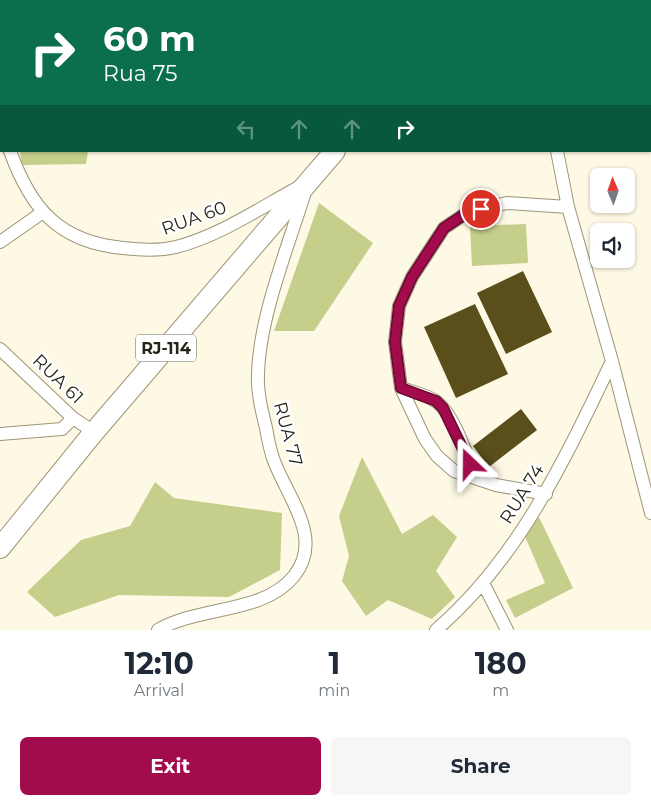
<!DOCTYPE html>
<html lang="en">
<head>
<meta charset="utf-8">
<style>
	:root { --surface:#fff; --page:#f6f6f7; --text:#1f2937; --muted:#747a83; --accent:#a20b4c }
	body { margin:0; font-family:Montserrat,sans-serif; background:var(--page); color:var(--text); height:100vh; display:flex; flex-direction:column; font-size:19px; white-space:nowrap }
	* { box-sizing:border-box; margin:0 }
	p { font-size:16px; color:var(--muted) }
	.icon { flex:none; width:28px; height:28px; fill:none; stroke:currentColor; stroke-width:2; stroke-linecap:round; stroke-linejoin:round }
	.map { position:relative; height:630px; overflow:hidden }
	.panel { display:flex; flex-direction:column; background:var(--surface); flex:1 }
	.panel>* { flex:none }
	.guide { position:absolute; left:0px; top:0px; width:651px; height:152px; box-shadow:0 1px 4px #0004; background:#0b6e4f; color:#fff; overflow:hidden }
	.needle { width:32px; rotate:358deg }
	.controls { position:absolute; left:590px; top:168px; display:grid; gap:10px }
	.controls a { display:grid; place-items:center; width:45px; height:45px; border-radius:8px; background:var(--surface); box-shadow:0 1px 4px #0004; font-size:25px }
	.pin { position:absolute; display:grid; place-items:center; width:42px; height:42px; color:#fff; margin:-21px; border:2px solid #fff; border-radius:50%; box-shadow:0 1px 5px #0007 }
	.me { position:absolute; width:55px; margin:-28px; rotate:337deg; stroke-linejoin:round; filter:drop-shadow(0 0 4px #0008) }
	.turn { display:flex; align-items:center; gap:18px; height:105px; padding:0 20px; font-size:22px }
	.turn .icon { width:65px; height:65px; stroke-width:2.5 }
	.turn b { display:block; font-size:35px; line-height:42px }
	.lanes { display:flex; align-items:center; height:48px; padding:0 20px; background:#0003; justify-content:center; gap:25px; direction:ltr }
	.lanes .off { opacity:.35 }
	.eta { display:flex; justify-content:space-evenly; align-items:center; height:85px; text-align:center }
	.eta b { font-size:30px; font-weight:700; line-height:35px }
	.primary-button { display:flex; gap:10px; margin-top:auto; padding:10px 20px }
	.primary-button a { flex:1; height:58px; border-radius:8px; background:var(--accent); color:#fff; font-size:20px; font-weight:700; line-height:58px; text-align:center }
	.primary-button a+a { background:var(--page); color:var(--text) }
	.map>svg:first-child { display:block }
</style>
</head>
<body>
<div class="map">
<svg width="651" height="630" viewBox="0 0 651 630">
	<rect width="100%" height="100%" fill="#fdf9e5"/>
	<path fill="#c5ce8a" d="M20,151H88L86,164L22,165Z
		M319,203L373,243L314,331H274Z
		M526,224L528,263L472,266L470,226Z
		M362,457L402,534L433,515L457,537L436,571L455,597L432,619L388,600L366,616L342,581L349,556L339,516Z
		M155,482L174,498L282,513L280,570L229,597L119,595L55,617L27,592L81,540L130,526Z
		M539,517L573,588L515,618L506,600L545,583L524,534Z"/>
	<path fill="#5a4e1a" d="M523,271L552,332L506,354L477,293Z
		M475,304L508,374L456,398L424,327Z
		M521,409L537,430L489,467L473,446Z"/>
	<g fill="none" stroke-linecap="round" stroke-linejoin="round">
		<defs>
			<path id="minor" d="M0,0L1,28
				M579,0L580,1
				M247,1L248,0
				M568,1V0
				M0,98L1,81
				M650,115L651,116
				M10,151C31,209 59,242 123,248C140,250 159,251 176,247C219,236 260,208 299,187
				M557,151L568,207L612,361L651,513
				M0,242L43,212
				M0,349L73,418L94,432
				M401,388C413,392 428,395 437,402C455,416 467,457 476,478
				M0,434L62,429L73,418
				M546,494L496,485L454,471L437,456L425,439L401,388L395,342L399,306L412,277L444,228L468,212L507,203L568,207
				M483,583L507,630
				M158,630C198,606 264,614 294,576C324,539 288,498 274,461C270,451 268,439 266,428C262,411 257,393 258,375C259,318 288,247 305,192
				M436,630C519,559 566,457 612,361"/>
			<path id="primary" d="M470,1L471,0
				M0,548L94,432L335,151"/>
		</defs>
		<use href="#minor" stroke="#9c9576" stroke-width="14"/>
		<use href="#primary" stroke="#9c9576" stroke-width="22"/>
		<use href="#minor" stroke="#fff" stroke-width="12"/>
		<use href="#primary" stroke="#fff" stroke-width="20"/>
	</g>
	<g fill="none" stroke-linecap="round" stroke-linejoin="round">
		<defs>
			<path id="route" d="M470,464L443,408L436,401L401,388L395,342L399,306L412,277L444,228L468,212L481,209"/>
		</defs>
		<use href="#route" stroke="#690731" stroke-width="12"/>
		<use href="#route" stroke="#a20b4c" stroke-width="9"/>
	</g>
	<g text-anchor="middle" stroke-width="5" stroke-linejoin="round" paint-order="stroke">
		<rect fill="#fff" stroke="#67665d" stroke-width="1" x="136" y="334.5" width="60" height="27" rx="4"/>
		<g font-size="16" font-weight="bold" fill="#262417">
			<text x="166" y="354">RJ-114</text>
		</g>
		<g font-size="18" fill="#262417" stroke="#fff">
			<text transform="translate(194 218) rotate(-20)" y="6">RUA 60</text>
			<text transform="translate(58 379) rotate(44)" y="6">RUA 61</text>
			<text transform="translate(288 434) rotate(75)" y="6">RUA 77</text>
			<text transform="translate(522 494) rotate(-58)" y="6">RUA 74</text>
		</g>
	</g>
</svg>
<div class="controls">
<a><svg class="needle" viewBox="-14 -14 28 28"><path d="M0-13l5 13h-10z" fill="#e53935"/><path d="M0 13l5-13h-10z" fill="#747a83"/></svg></a>
<a><svg class="icon" aria-label="sound" viewBox="0 0 24 24"><path d="M4 9h4l5-4v14l-5-4H4zM17 9q2 3 0 6"/></svg></a>
</div>
<div class="pin" style="left:481px;top:209px;background:#d93025"><svg class="icon" aria-label="arrive" viewBox="0 0 24 24"><path d="M6 21V4h12l-3 4 3 4H6"/></svg></div>
<svg class="me" style="left:470px;top:464px" viewBox="-20 -20 40 40"><path d="M0-17L14 15 0 8-14 15z" fill="#a20b4c" stroke="#fff" stroke-width="4"/></svg>
<div class="guide">
<div class="turn"><svg class="icon" aria-label="right" viewBox="0 0 24 24"><path d="M7 20v-9h11M14 6l5 5-5 5"/></svg><div><b>60 m</b>Rua 75</div></div>
<div class="lanes"><svg class="icon off" aria-label="left" viewBox="0 0 24 24"><path d="M17 20v-9H6M10 6l-5 5 5 5"/></svg><svg class="icon off" aria-label="ahead" viewBox="0 0 24 24"><path d="M12 20V5M6 11l6-6 6 6"/></svg><svg class="icon off" aria-label="ahead" viewBox="0 0 24 24"><path d="M12 20V5M6 11l6-6 6 6"/></svg><svg class="icon" aria-label="right" viewBox="0 0 24 24"><path d="M7 20v-9h11M14 6l5 5-5 5"/></svg></div>
</div>
</div>
<section class="panel">
<div class="eta">
<div><b>12:10</b><p>Arrival</p></div>
<div><b>1</b><p>min</p></div>
<div><b>180</b><p>m</p></div>
</div>
<div class="primary-button"><a>Exit</a><a>Share</a></div>
</section>
</body>
</html>
